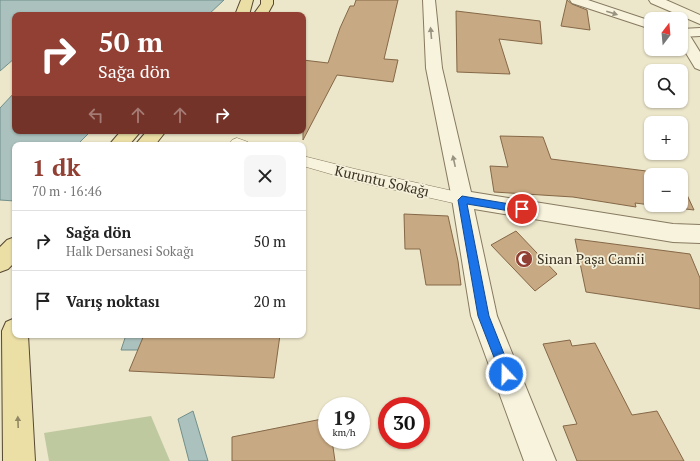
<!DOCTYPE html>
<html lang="tr">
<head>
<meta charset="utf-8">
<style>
	:root { --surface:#fff; --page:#f6f6f6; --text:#222; --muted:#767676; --line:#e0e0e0; --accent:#924034 }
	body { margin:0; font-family:"PT Serif",serif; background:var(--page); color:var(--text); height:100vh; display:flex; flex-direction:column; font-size:15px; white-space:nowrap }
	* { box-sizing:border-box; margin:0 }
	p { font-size:13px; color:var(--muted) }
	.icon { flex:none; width:22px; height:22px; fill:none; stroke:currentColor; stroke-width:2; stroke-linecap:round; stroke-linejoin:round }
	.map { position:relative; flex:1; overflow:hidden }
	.panel { position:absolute; left:12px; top:142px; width:294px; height:196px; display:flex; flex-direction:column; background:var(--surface); border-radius:8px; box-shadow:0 1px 3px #0004 }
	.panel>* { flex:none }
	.top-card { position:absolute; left:12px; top:12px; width:294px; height:122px; border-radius:8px; box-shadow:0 1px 3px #0004; background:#924034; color:#fff; overflow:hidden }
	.needle { width:26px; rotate:16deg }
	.controls { position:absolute; left:644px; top:12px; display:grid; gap:8px }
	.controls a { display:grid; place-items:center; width:44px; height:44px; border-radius:8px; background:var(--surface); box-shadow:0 1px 3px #0004; font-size:20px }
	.speed { position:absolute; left:318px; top:397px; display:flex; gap:8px; font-size:20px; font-weight:700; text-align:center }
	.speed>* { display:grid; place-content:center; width:52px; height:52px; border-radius:50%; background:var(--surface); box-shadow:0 1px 3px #0004; line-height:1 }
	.speed small { font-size:10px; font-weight:400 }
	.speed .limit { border:6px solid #d22; background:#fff; color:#111 }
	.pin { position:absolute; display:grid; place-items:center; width:34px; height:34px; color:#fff; margin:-17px; border:2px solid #fff; border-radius:50%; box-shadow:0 1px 4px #0007 }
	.me { position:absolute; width:44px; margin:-22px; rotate:339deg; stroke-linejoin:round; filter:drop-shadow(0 0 3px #0008) }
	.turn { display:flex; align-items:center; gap:14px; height:84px; padding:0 20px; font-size:18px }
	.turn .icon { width:52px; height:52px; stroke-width:2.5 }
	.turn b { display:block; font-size:28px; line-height:34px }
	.lanes { display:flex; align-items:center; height:38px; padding:0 20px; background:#0003; justify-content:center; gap:20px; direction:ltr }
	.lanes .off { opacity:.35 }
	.round { display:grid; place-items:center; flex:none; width:42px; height:42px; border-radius:8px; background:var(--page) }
	.headline { display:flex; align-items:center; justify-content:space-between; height:68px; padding:0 20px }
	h1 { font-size:24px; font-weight:700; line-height:30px; color:var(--accent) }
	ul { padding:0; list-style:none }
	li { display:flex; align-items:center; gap:12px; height:60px; padding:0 20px; border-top:1px solid var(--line) }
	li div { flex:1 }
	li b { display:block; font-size:15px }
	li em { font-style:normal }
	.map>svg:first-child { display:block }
</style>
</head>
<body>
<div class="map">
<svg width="700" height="461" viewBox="0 0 700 461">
	<rect width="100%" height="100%" fill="#ece6ca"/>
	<path fill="#bfc99f" d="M151,416L170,461H49L44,433Z"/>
	<path fill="#aac1bd" stroke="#718f8b" d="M0,0H224L208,15H15V58L0,71Z
		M15,92V131H91L77,145H15V201L0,200V108Z
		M126,335H157L153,350H121Z
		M193,411L208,461H189L178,419Z"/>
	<path fill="#c7a983" stroke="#856847" d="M356,0H398L384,59L398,60L393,82L337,75L303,140V60L328,63L340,28L350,6H354Z
		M567,0L572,4L587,10L590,30L561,26Z
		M456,11L540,21L542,44L499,39L510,74L457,72Z
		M500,136L543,137L551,159L678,175H651V205L635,203L636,207L573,197L494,192L490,166L508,167Z
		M681,182L694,210L653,205H681Z
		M404,214L448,216L458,261L461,285H426L420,249H405Z
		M516,231L557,274L535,291L491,245Z
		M575,239L690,254L700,278V309L586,292Z
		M144,335H280L274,378L129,371Z
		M570,340L572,346L595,343L632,415L657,411L684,461H577L563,426L577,424L543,344Z
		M327,418V440H332L335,461H232V437Z"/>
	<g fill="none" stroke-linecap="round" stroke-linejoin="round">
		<defs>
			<path id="pedestrian" d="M237,138L248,142L250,145H231L230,143L232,140Z
				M303,156L355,169L462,193L468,195L470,199L468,203L462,205L355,181L303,166Z"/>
			<path id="minor" d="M423,0H435L442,68L471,192L673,224L700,225V243L673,242L474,209L497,316L556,461H524L471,316L452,199L426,68Z
				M681,30L687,31L700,52V70L695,68L681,45Z"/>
			<path id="tertiary" d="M570,0H588L651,21V29L572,3Z
				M649,0H666L700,15V24L651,3Z
				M700,28V36L681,37V29Z"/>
			<path id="primary" d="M241,0H253L249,15H235Z
				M261,0H273V4L267,15H253L261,4Z
				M121,131H141L129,145H109Z
				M147,131H166L155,145H135Z
				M15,237V262L8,269L0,272V247L7,240Z
				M15,318V335H28L35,461H3L2,331L6,322Z"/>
		</defs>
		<use href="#pedestrian" stroke="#877a60" stroke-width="1"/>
		<use href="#minor" stroke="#877a60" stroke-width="2"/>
		<use href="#tertiary" stroke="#877a60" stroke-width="2"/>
		<use href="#primary" stroke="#564833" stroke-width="2"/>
		<use href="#pedestrian" fill="#f7f3dd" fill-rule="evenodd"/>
		<use href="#minor" fill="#f7f3dd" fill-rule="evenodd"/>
		<use href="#tertiary" fill="#f7f3dd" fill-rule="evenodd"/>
		<use href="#primary" fill="#ebdfa6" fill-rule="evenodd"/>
	</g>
	<defs><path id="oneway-solid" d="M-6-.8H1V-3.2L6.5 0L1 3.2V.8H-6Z"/></defs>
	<g fill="#989280">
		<use href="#oneway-solid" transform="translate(612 13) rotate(17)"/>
		<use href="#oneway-solid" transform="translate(431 33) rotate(-95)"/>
		<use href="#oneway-solid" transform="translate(454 161) rotate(-102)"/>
	</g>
	<use fill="#928864" href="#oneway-solid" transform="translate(18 422) rotate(-92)"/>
	<path fill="#1a73e8" stroke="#114b97" d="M462,196L522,206L527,209L522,213L467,204L489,316L512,374L510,378L506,380L502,378L478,316L458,200Z"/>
	<defs>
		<symbol id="mosque-disc" viewBox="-11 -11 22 22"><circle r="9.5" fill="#924034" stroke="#f4f0d9"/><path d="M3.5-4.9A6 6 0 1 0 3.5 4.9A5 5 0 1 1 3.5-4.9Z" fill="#fff"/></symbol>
	</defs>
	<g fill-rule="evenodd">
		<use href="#mosque-disc" x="514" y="249" width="20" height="20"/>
	</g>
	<g text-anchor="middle" stroke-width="3.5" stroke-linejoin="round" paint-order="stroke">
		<g font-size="14" fill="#393022" stroke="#f4f0d9">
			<text transform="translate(382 181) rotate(13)" y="5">Kuruntu Sokağı</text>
		</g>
		<g font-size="14" fill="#393022" stroke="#f4f0d9" text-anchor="start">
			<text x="537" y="264">Sinan Paşa Camii</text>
		</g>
	</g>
</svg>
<div class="controls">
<a><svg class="needle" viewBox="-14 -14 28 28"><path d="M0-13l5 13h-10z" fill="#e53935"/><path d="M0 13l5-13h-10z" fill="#767676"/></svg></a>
<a><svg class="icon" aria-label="search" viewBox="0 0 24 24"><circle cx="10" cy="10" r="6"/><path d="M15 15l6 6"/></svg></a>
<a>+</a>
<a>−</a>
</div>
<div class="speed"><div>19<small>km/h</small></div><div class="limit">30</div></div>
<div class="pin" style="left:522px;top:209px;background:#d93025"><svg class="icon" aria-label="arrive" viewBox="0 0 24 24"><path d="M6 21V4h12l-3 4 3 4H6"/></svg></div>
<svg class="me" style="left:506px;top:374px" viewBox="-20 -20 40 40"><circle r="17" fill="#1a73e8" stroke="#fff" stroke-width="3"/><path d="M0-11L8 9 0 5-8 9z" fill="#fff"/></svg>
<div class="top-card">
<div class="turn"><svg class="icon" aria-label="right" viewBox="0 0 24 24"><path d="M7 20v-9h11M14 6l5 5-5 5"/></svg><div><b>50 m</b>Sağa dön</div></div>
<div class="lanes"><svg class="icon off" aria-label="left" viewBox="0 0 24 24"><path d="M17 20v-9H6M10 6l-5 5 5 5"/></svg><svg class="icon off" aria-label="ahead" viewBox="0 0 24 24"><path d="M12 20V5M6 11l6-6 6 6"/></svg><svg class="icon off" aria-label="ahead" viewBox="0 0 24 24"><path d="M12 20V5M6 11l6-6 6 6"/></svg><svg class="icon" aria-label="right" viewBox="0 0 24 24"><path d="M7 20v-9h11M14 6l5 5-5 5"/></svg></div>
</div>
<section class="panel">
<div class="headline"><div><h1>1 dk</h1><p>70 m · 16:46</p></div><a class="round"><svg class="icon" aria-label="close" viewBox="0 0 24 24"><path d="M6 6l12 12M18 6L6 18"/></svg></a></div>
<ul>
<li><svg class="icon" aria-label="right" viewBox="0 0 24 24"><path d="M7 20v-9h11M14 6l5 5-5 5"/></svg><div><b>Sağa dön</b><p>Halk Dersanesi Sokağı</p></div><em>50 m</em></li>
<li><svg class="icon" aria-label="arrive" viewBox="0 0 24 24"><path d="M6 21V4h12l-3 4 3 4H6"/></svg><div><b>Varış noktası</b></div><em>20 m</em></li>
</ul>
</section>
</div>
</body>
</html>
